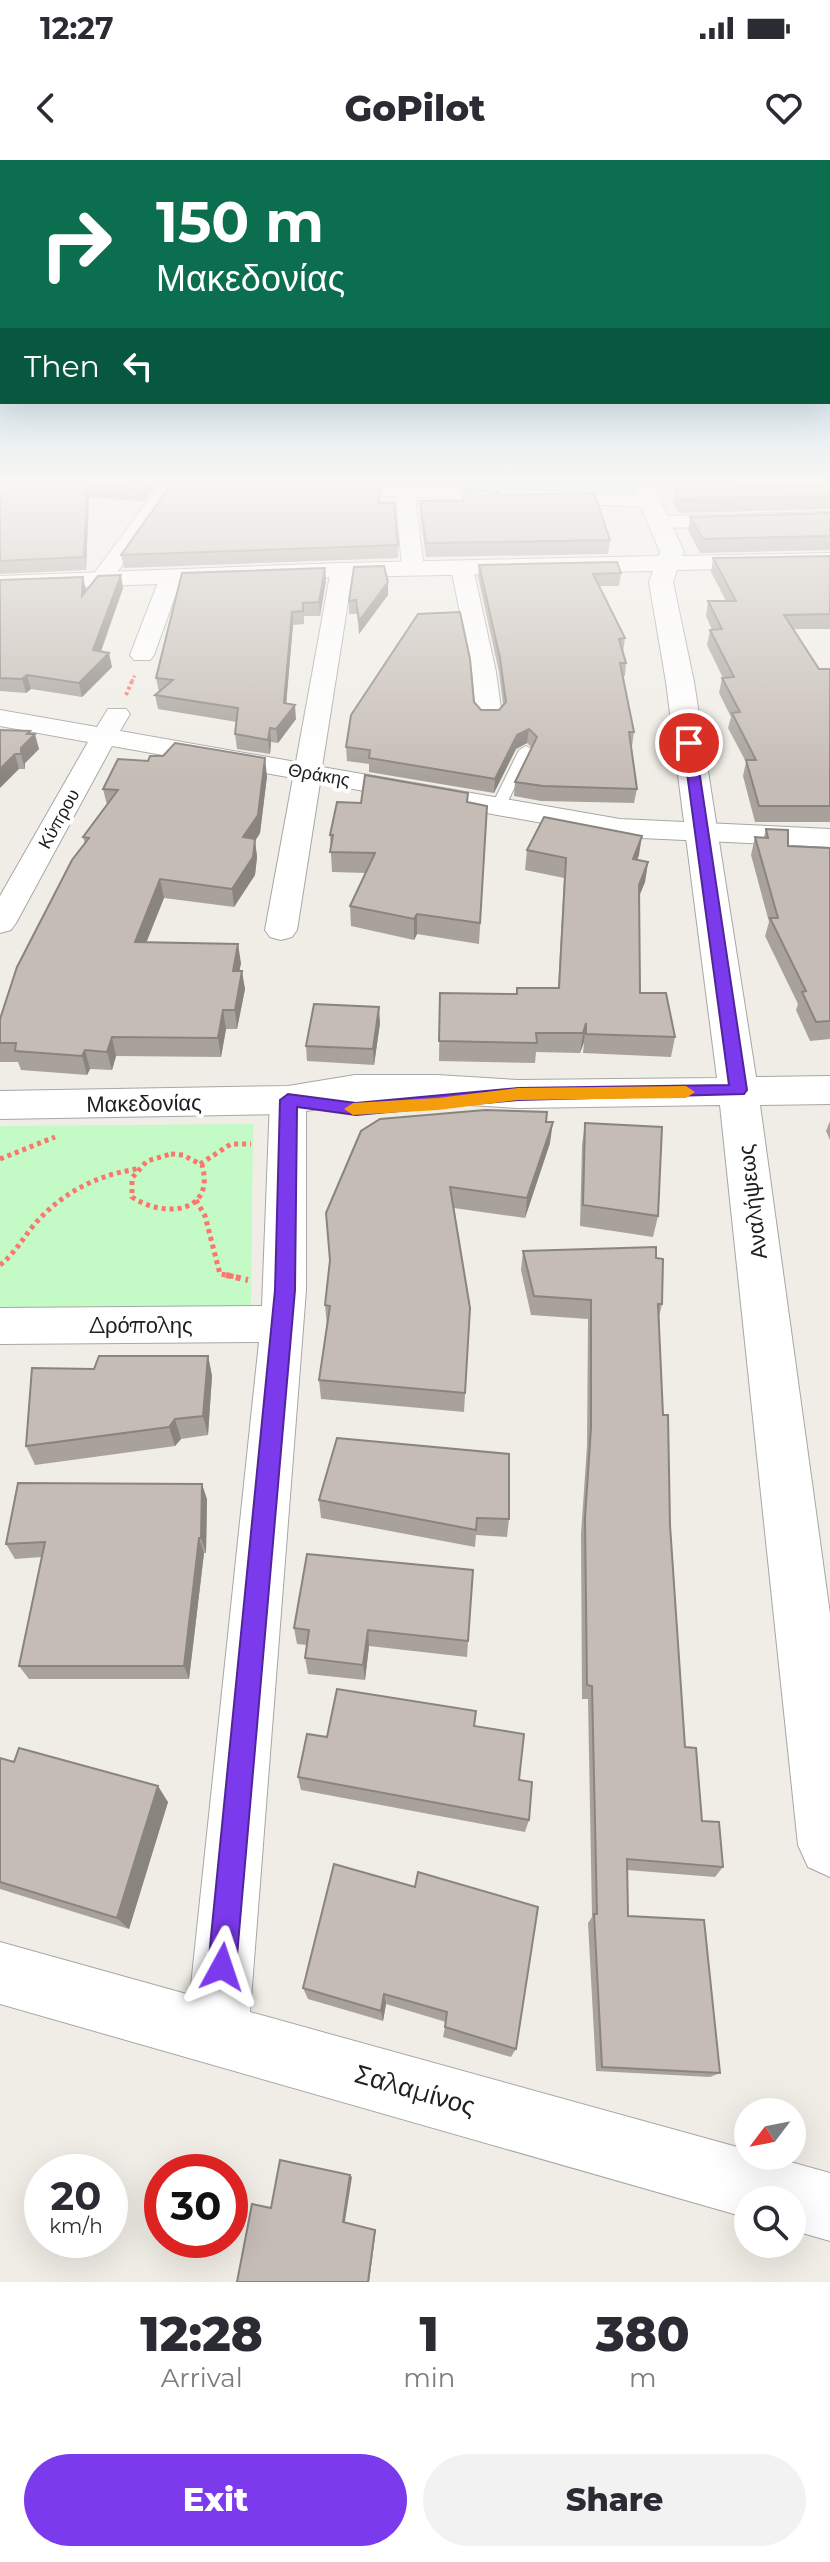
<!DOCTYPE html>
<html lang="en">
<head>
<meta charset="utf-8">
<style>
	:root { --surface:#fff; --page:#f2f2f3; --text:#2b2b33; --muted:#7c7c81; --accent:#7c3aed }
	body { margin:0; font-family:Montserrat,sans-serif; background:var(--page); color:var(--text); height:100vh; display:flex; flex-direction:column; font-size:30px; white-space:nowrap }
	* { box-sizing:border-box; margin:0 }
	p { font-size:26px; color:var(--muted) }
	.icon { flex:none; width:44px; height:44px; fill:none; stroke:currentColor; stroke-width:2; stroke-linecap:round; stroke-linejoin:round }
	.map { position:relative; height:2122px; overflow:hidden }
	.details { display:flex; flex-direction:column; background:var(--surface); flex:1 }
	.details>* { flex:none }
	.banner { position:absolute; left:0px; top:0px; width:830px; height:244px; box-shadow:0 8px 32px #0002; background:#0b6e4f; color:#fff; overflow:hidden }
	.needle { width:52px; rotate:238deg }
	.buttons { position:absolute; left:734px; top:1938px; display:grid; gap:16px }
	.buttons a { display:grid; place-items:center; width:72px; height:72px; border-radius:50%; background:var(--surface); box-shadow:0 8px 32px #0002; font-size:40px }
	.speed { position:absolute; left:24px; top:1994px; display:flex; gap:16px; font-size:40px; font-weight:700; text-align:center }
	.speed>* { display:grid; place-content:center; width:104px; height:104px; border-radius:50%; background:var(--surface); box-shadow:0 8px 32px #0002; line-height:1 }
	.speed small { font-size:20px; font-weight:400 }
	.speed .limit { border:12px solid #d22; background:#fff; color:#111 }
	.pin { position:absolute; display:grid; place-items:center; width:68px; height:68px; color:#fff; margin:-34px; border:4px solid #fff; border-radius:50%; box-shadow:0 2px 8px #0007 }
	.me { position:absolute; width:88px; margin:-44px; rotate:5deg; stroke-linejoin:round; filter:drop-shadow(0 0 6px #0008) }
	.turn { display:flex; align-items:center; gap:28px; height:168px; padding:0 24px; font-size:36px }
	.turn .icon { width:104px; height:104px; stroke-width:2.5 }
	.turn b { display:block; font-size:56px; line-height:68px }
	.then { display:flex; align-items:center; height:76px; padding:0 24px; background:#0003; gap:16px; font-size:30px }
	.eta { display:flex; justify-content:space-evenly; align-items:center; height:136px; text-align:center }
	.eta b { font-size:48px; font-weight:800; line-height:56px }
	.primary-button { display:flex; gap:16px; margin-top:auto; padding:16px 24px }
	.primary-button a { flex:1; height:92px; border-radius:48px; background:var(--accent); color:#fff; font-size:32px; font-weight:800; line-height:92px; text-align:center }
	.primary-button a+a { background:var(--page); color:var(--text) }
	.status { display:flex; justify-content:space-between; align-items:center; height:56px; padding:0 40px; background:var(--surface); direction:ltr }
	.status svg { height:22px; fill:currentColor }
	header { display:flex; justify-content:space-between; align-items:center; height:104px; padding:0 24px; background:var(--surface); font-size:36px; font-weight:800 }
	.map>svg:first-child { display:block }
</style>
</head>
<body>
<div class="status"><b>12:27</b><svg viewBox="0 0 49 12"><path d="M0 12V9h3v3zM5 12V6h3v6zM10 12V3h3v9zM15 12V0h3v12zM26 1h20v11H26zM47 4h2v5h-2z"/></svg></div>
<header><svg class="icon" aria-label="back" viewBox="0 0 24 24"><path d="M15 5l-7 7 7 7"/></svg>GoPilot<svg class="icon" aria-label="heart" viewBox="0 0 24 24"><path d="M12 20l-8-8c-3-5 5-10 8-4 3-6 11-1 8 4z"/></svg></header>
<div class="map">
<svg width="830" height="2122" viewBox="0 0 830 2122">
	<rect width="100%" height="100%" fill="#f0ede6"/>
	<path fill="#c3fac6" d="M416,320H628L633,331H414Z
		M253,964L251,1147L0,1152V966Z"/>
	<g fill="none" stroke-linecap="round" stroke-linejoin="round">
		<defs>
			<path id="service" d="M526,586L533,590L505,647L498,651L493,650L491,647L519,590Z"/>
			<path id="minor" d="M163,320H182L109,424H93L90,419Z
				M397,320H416V325L649,335L659,341L649,347L415,337L424,409L413,415L402,409L396,336L325,333L315,327L325,321L397,324Z
				M830,352V364L661,368L651,362L661,356Z
				M462,402L473,408L496,512L502,556L498,561H480L476,556L472,512L451,408Z
				M342,404L353,410L322,607L620,659L830,669V687L620,677L320,623L297,770L292,777L281,780L270,777L265,770L293,618L112,586L16,763L11,770L0,773V736L88,582L0,566V550L97,567L108,549H126L130,554L120,571L296,602L331,410Z
				M171,410L182,417L154,495L150,500H134L130,495L160,417Z
				M288,927L301,931L306,940V1130L250,1852L748,1990V1996H769L830,2013V2081L792,2070V2040H748V2058L0,1844V1782L190,1835L259,1182L0,1184V1148L262,1146L270,940L275,931Z"/>
			<path id="tertiary" d="M630,320H651L684,392L682,396L830,393V407L677,410L673,422L694,522L756,917L830,916V944L760,945L830,1454V1717L808,1707L798,1685L720,945L518,948L437,943H355L288,954L0,959V931L288,926L355,915H437L518,920L717,918L666,522L649,422L653,411L342,417L0,430V416L342,403L659,396L660,392Z"/>
		</defs>
		<use href="#service" stroke="#a7a7a7" stroke-width="2"/>
		<use href="#minor" stroke="#a7a7a7" stroke-width="2"/>
		<use href="#tertiary" stroke="#a7a7a7" stroke-width="2"/>
		<path stroke="#fb766c" stroke-width="3" stroke-dasharray="2 2" stroke-linecap="butt" d="M132,521L135,515"/>
		<path stroke="#fb766c" stroke-width="4" stroke-dasharray="3 3" stroke-linecap="butt" d="M126,535L133,519"/>
		<path stroke="#fb766c" stroke-width="5" stroke-dasharray="4 4" stroke-linecap="butt" d="M171,994L183,995L202,1005C216,1054 163,1058 132,1037V1018L147,1001Z
			M0,999L55,977
			M200,1004L231,984H251
			M196,1040L205,1056L220,1114L236,1117
			M0,1105C14,1094 22,1080 33,1066C60,1034 96,1015 137,1009"/>
		<path stroke="#fb766c" stroke-width="6" stroke-dasharray="5 5" stroke-linecap="butt" d="M226,1115L248,1120"/>
		<use href="#service" fill="#fff" fill-rule="evenodd"/>
		<use href="#minor" fill="#fff" fill-rule="evenodd"/>
		<use href="#tertiary" fill="#fff" fill-rule="evenodd"/>
	</g>
	<path fill="#a9a29c" d="M0,320H160L144,341L89,338L86,410L0,414Z
		M659,320H817L661,326Z
		M381,325L380,343L398,385V398L124,408L121,395Z
		M830,325V349L679,353L673,343L675,329Z
		M499,335L610,380L608,394L426,397L420,355V341H463Z
		M830,353V390L700,393L688,370L690,357Z
		M830,396V469H793L819,509H830V662H755L743,616L746,602L728,568L731,557L719,533L722,518H723L707,485L710,470H712L706,456L708,441H726L711,412L713,398Z
		M479,405L621,413L619,426H600L625,478L623,492L626,503L625,516H623L634,572L632,586H631L637,629L634,643L541,641L514,636L515,622L532,588L527,583L516,589L494,633L369,612V604L347,601L346,587L474,542L481,550H499L503,544L499,512L478,417Z
		M325,408L326,421L320,456H304V464L293,465L286,544L296,559L278,583L271,582L270,594L237,589L235,574L237,562L158,549L155,535L159,532L156,518Z
		M83,417L86,432L123,428L101,492L112,507L82,537L31,529L26,533L0,531V420Z
		M388,422V435L359,474L357,454H349V441Z
		M0,570L30,571L39,589L25,603V609H19Z
		M267,616L260,673L255,681L257,697L255,715L234,747L164,738L146,782L241,803L239,811L245,829L237,869H226L221,897L116,896L112,910L90,909L87,915L21,910L18,902H0V859L85,684L83,677L107,645L103,629Z
		M468,633L467,642L487,646L479,784L417,774L414,780L351,766L350,746L366,713L332,712L330,675L361,643Z
		M766,669L788,686L830,688V879L810,881L796,850L798,844L765,776L769,762L751,695L755,677H764Z
		M527,690L639,695L637,700L648,702L645,722L639,736L640,833L675,877L671,897L583,893L584,882L580,893L536,892L535,903L439,901L440,833L517,834V828H558L564,718L525,710Z
		M380,863L374,905L307,901L306,886Z
		M830,961V980L826,971Z
		M546,962L550,983L525,1058L454,1048L470,1148L464,1252L321,1239L319,1220L327,1165L325,1145L330,1100Z
		M585,963L658,1056L653,1077L580,1066L582,985Z
		M523,1091L656,1098L662,1144L659,1157L663,1255L685,1587L702,1661L723,1707L715,1717L627,1710L628,1756L720,1913L710,1917L596,1911L588,1763L592,1757L588,1539H582L581,1374L587,1286L588,1159L531,1155L521,1110Z
		M208,1196L212,1216L208,1275L181,1279L175,1286L35,1305L26,1286L94,1209Z
		M207,1339L206,1393H204L189,1519H29L19,1506L42,1397L15,1399L6,1384Z
		M319,1340L509,1359L507,1377L476,1375L475,1387L321,1358Z
		M473,1410L467,1497L369,1486L365,1520L308,1514L305,1498L307,1485L297,1484L294,1468Z
		M474,1566L519,1620L529,1660L525,1672L301,1630L298,1617L327,1577Z
		M0,1598L168,1642L129,1769L0,1729Z
		M334,1704L516,1889L511,1897L443,1877L446,1862L386,1844L383,1861L308,1839L303,1828Z"/>
	<path fill="#8a847f" d="M149,320H160L144,341L142,329Z
		M87,326L89,338L86,410L84,397Z
		M325,408L326,421L320,456L319,442Z
		M121,415L123,428L96,504L93,490Z
		M83,417L86,430L85,450L82,436Z
		M388,422V435L359,474V461Z
		M292,452L293,465L285,557L284,543Z
		M109,493L112,507L82,537L79,523Z
		M27,515L31,529L26,533L22,519Z
		M295,545L296,559L278,583L276,569Z
		M270,568L271,582L270,594L268,580Z
		M529,569L527,583L516,589L494,633L495,619L517,575Z
		M30,571L32,577L35,574L39,589L25,603V609L21,594V588L27,574Z
		M15,594L19,609L0,628V609Z
		M265,598L267,616L260,673L255,681L257,697L255,715L234,747L232,729L243,677Z
		M642,676L639,695L630,719L633,699Z
		M648,702L645,722L636,744L639,725Z
		M160,719L164,738L139,801L135,782Z
		M417,754V774L414,780V759Z
		M238,784L241,803L236,829L233,811Z
		M242,811L245,829L237,869L235,850Z
		M379,847L380,863L374,905L373,889Z
		M223,850L226,869L221,897L218,878Z
		M586,863L584,882L580,893L583,873Z
		M112,877L116,896L112,910L107,892Z
		M85,890L90,909L87,915L82,896Z
		M553,962L550,983L525,1058L527,1038Z
		M208,1196L212,1216L208,1275L203,1256Z
		M175,1259L181,1279L175,1286L169,1267Z
		M202,1324L207,1339L206,1393L201,1378Z
		M199,1378L204,1393L189,1519L184,1506Z
		M368,1470L369,1486L365,1520L363,1505Z
		M158,1626L168,1642L129,1769L117,1758Z
		M384,1834L386,1844L383,1861L381,1851Z
		M350,2015L352,2017L345,2061L343,2062Z
		M376,2069L369,2122H368L375,2070Z"/>
	<path fill="#c5bcb5" stroke="#8a847f" stroke-width="2" d="M0,320H149L142,329L87,326L84,397L0,401Z
		M174,320H277L381,325L378,343H394L398,385L121,395Z
		M830,325V336L681,339L675,329Z
		M465,329L499,331V335L594,333L610,380L426,383L420,341H463Z
		M830,353V376L703,379L690,357Z
		M830,396V454L784,455L819,509H830V646H759L746,600H756L732,553L740,552L722,518L734,517L710,470L722,469L708,441H736L713,398Z
		M617,402L621,413L593,414L625,478L619,479L626,503H620L634,572H629L637,629L543,626L515,622L537,577L529,569L517,575L495,619L369,598L370,590L346,587L351,555L418,454L460,452L470,499L474,542L481,550H499L506,542L500,498L479,405Z
		M384,406L388,422L359,461L356,440L349,441L354,407Z
		M325,408L319,442L303,443V451L292,452L284,543L295,545L276,569L270,568L268,580L235,574L238,548L155,535L173,520L156,518L182,413Z
		M121,415L93,490L109,493L79,523L27,515L22,519L0,518V420L83,417L82,436L98,416Z
		M0,570L30,571L27,574H35L21,588V594H15L0,609Z
		M175,583L265,598L258,655L243,677L255,679L253,697L232,729L160,719L135,782L238,784L233,811H242L235,850H223L218,878L112,877L107,892L85,890L82,896L15,891L16,883H0V859L17,807L72,700L89,678L83,677L118,630L103,629L118,599L148,601L150,596H163Z
		M365,615L468,633L467,642L487,646L480,763L417,754L414,759L350,746L375,693L330,692L333,675H330L337,642L361,643Z
		M544,657L642,676L633,699L648,702L639,725L640,833H666L675,877L586,874V863L583,873H536L537,883L439,881L440,833L517,834V828H559L566,698L527,690Z
		M766,669L788,670V686L830,688V861L816,862L802,832L806,831L770,758H778L755,677L768,678Z
		M314,844L379,847L373,889L306,886Z
		M485,950L547,952L546,962H553L527,1038L450,1027L470,1148L465,1233L319,1220L330,1146L325,1145L330,1100L326,1053L361,971L380,959Z
		M585,963L662,967L658,1056L583,1045Z
		M656,1087V1098L663,1099L662,1144H658L663,1255H668L670,1365L685,1587L696,1588L702,1661L719,1662L723,1707L627,1699L628,1756L704,1760L720,1913L602,1907L594,1754H597L592,1526L587,1525L585,1358L591,1268V1140L534,1136L523,1091Z
		M99,1196H208L203,1256L175,1259L169,1267L26,1286L32,1208L94,1209Z
		M337,1278L509,1294V1359L477,1358L476,1370L319,1340Z
		M18,1323L202,1324L201,1378H199L184,1506H19L45,1382L6,1384Z
		M307,1394L473,1410L468,1481L368,1470L363,1505L305,1498L309,1470L294,1468Z
		M337,1529L476,1551L474,1566L524,1574L519,1620L532,1622L529,1660L298,1617L307,1574L327,1577Z
		M19,1588L158,1626L117,1758L0,1722V1598L14,1602Z
		M334,1704L415,1727L418,1712L538,1747L516,1889L445,1867L447,1852L384,1834L381,1851L303,1828Z
		M280,2000L350,2015L343,2062L375,2070L368,2122H237L252,2044L271,2048Z"/>
	<linearGradient id="sky" x2="0" y2="1"><stop stop-color="#8dc0e4"/><stop offset="0.52" stop-color="#f8f7f4"/><stop offset="1" stop-color="#f8f7f4" stop-opacity="0"/></linearGradient>
	<rect width="830" height="618" fill="url(#sky)"/>
	<path fill="#7c3aed" stroke="#51269a" stroke-width="2" d="M689,579L695,583L747,930L744,934L518,940L356,955L297,947L295,1130L236,1807L232,1817L222,1821L213,1817L208,1807L275,1130L280,940L288,934L356,943L518,928L729,925L683,583Z"/>
	<path fill="#f59e0b" d="M686,926L695,932L686,938L518,940L438,950L353,955L344,949L353,943L438,938L518,928Z"/>
	<g text-anchor="middle" stroke-width="8" stroke-linejoin="round" paint-order="stroke">
		<g font-size="18" fill="#202020" stroke="#fff">
			<text transform="translate(319 615) rotate(10)" y="6">Θράκης</text>
			<text transform="translate(59 659) rotate(-61)" y="6">Κύπρου</text>
		</g>
		<g font-size="22" fill="#202020" stroke="#fff">
			<text transform="translate(144 943) rotate(-1)" y="8">Μακεδονίας</text>
			<text transform="translate(752 1042) rotate(-97)" y="8">Αναλήψεως</text>
			<text x="141" y="1173">Δρόπολης</text>
		</g>
		<g font-size="26" fill="#202020" stroke="#fff">
			<text transform="translate(415 1930) rotate(16)" y="9">Σαλαμίνος</text>
		</g>
	</g>
</svg>
<div class="buttons">
<a><svg class="needle" viewBox="-14 -14 28 28"><path d="M0-13l5 13h-10z" fill="#e53935"/><path d="M0 13l5-13h-10z" fill="#7c7c81"/></svg></a>
<a><svg class="icon" aria-label="search" viewBox="0 0 24 24"><circle cx="10" cy="10" r="6"/><path d="M15 15l6 6"/></svg></a>
</div>
<div class="speed"><div>20<small>km/h</small></div><div class="limit">30</div></div>
<div class="pin" style="left:689px;top:583px;background:#d93025"><svg class="icon" aria-label="arrive" viewBox="0 0 24 24"><path d="M6 21V4h12l-3 4 3 4H6"/></svg></div>
<svg class="me" style="left:222px;top:1807px" viewBox="-20 -20 40 40"><path d="M0-17L14 15 0 8-14 15z" fill="#7c3aed" stroke="#fff" stroke-width="4"/></svg>
<div class="banner">
<div class="turn"><svg class="icon" aria-label="right" viewBox="0 0 24 24"><path d="M7 20v-9h11M14 6l5 5-5 5"/></svg><div><b>150 m</b>Μακεδονίας</div></div>
<div class="then">Then<svg class="icon" aria-label="left" viewBox="0 0 24 24"><path d="M17 20v-9H6M10 6l-5 5 5 5"/></svg></div>
</div>
</div>
<section class="details">
<div class="eta">
<div><b>12:28</b><p>Arrival</p></div>
<div><b>1</b><p>min</p></div>
<div><b>380</b><p>m</p></div>
</div>
<div class="primary-button"><a>Exit</a><a>Share</a></div>
</section>
</body>
</html>
